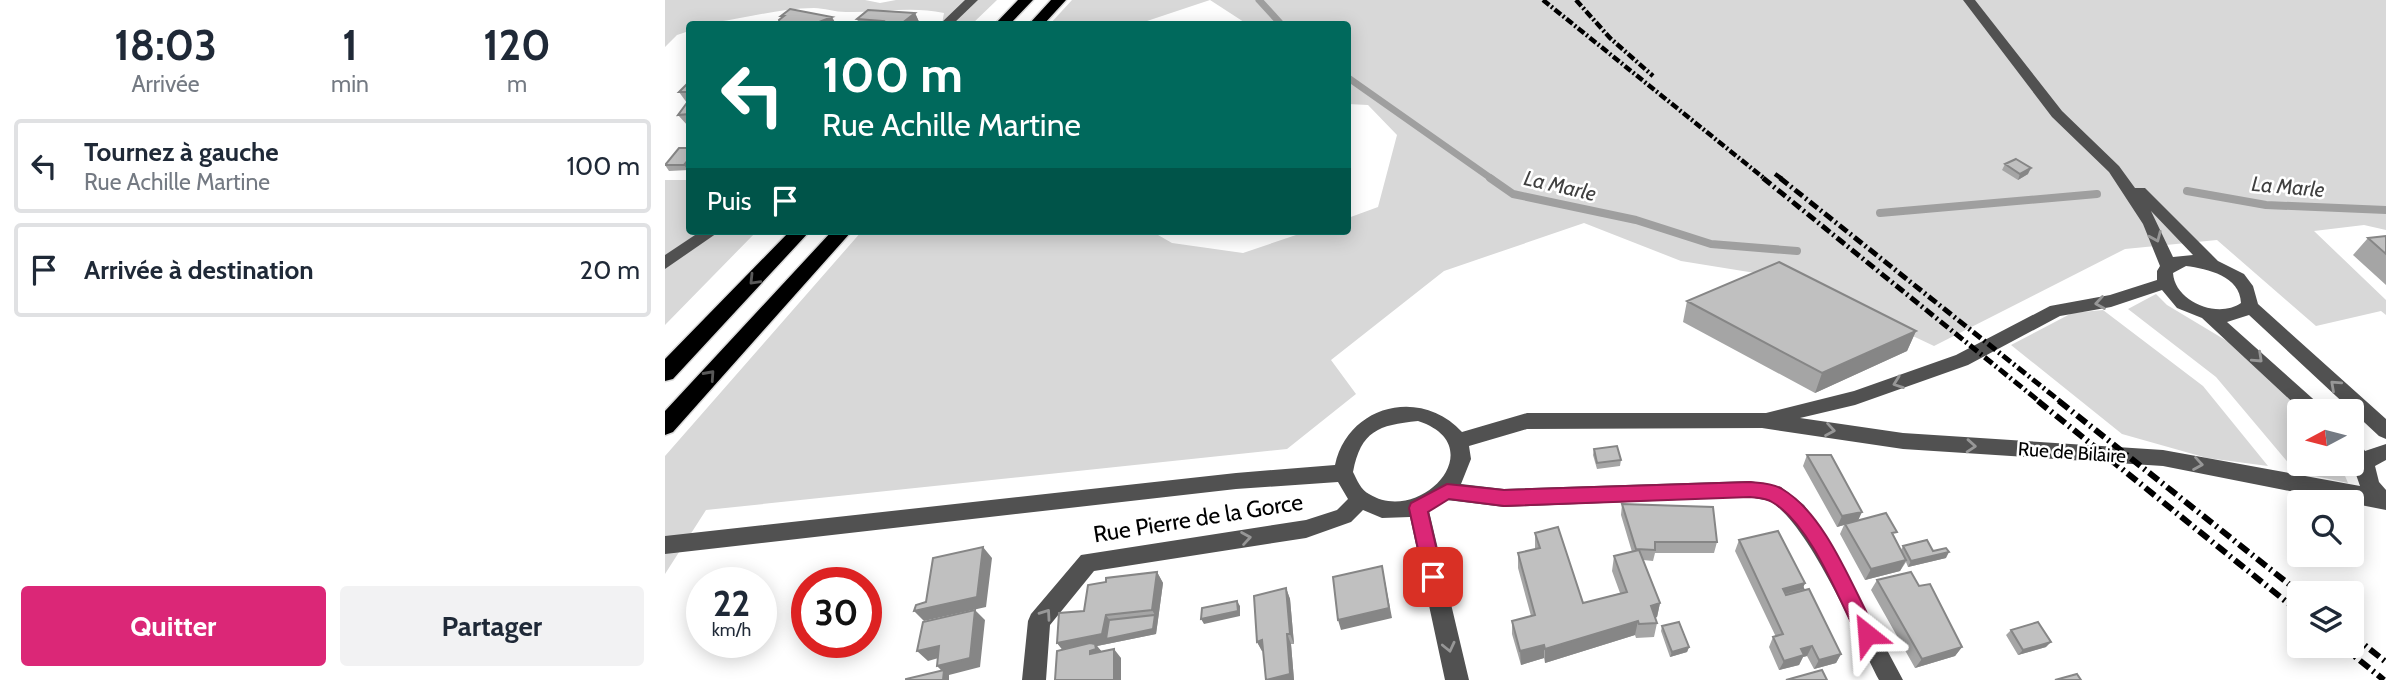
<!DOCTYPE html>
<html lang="fr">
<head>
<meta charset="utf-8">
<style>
	:root { --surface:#fff; --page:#f2f2f3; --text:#1f2937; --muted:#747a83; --line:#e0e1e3; --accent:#db2777 }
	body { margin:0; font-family:Cabin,sans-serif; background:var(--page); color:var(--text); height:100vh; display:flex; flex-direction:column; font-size:26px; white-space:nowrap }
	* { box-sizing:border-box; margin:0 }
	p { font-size:23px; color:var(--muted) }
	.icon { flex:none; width:38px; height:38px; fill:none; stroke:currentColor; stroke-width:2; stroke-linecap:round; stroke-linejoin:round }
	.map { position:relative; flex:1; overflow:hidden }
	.side { display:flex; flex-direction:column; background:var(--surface); width:665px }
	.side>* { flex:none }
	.hud { position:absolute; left:21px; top:21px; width:665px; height:214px; border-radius:7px; box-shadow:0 4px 18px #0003; background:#00695c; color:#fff; overflow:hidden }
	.needle { width:46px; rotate:263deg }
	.buttons { position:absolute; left:1622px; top:399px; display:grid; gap:14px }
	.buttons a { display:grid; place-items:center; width:77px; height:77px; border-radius:7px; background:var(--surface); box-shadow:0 4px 18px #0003; font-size:35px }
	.speed { position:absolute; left:21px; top:567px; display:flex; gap:14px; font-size:35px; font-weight:700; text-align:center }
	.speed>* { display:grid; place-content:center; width:91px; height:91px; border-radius:50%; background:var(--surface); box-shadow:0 4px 18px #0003; line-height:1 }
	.speed small { font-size:18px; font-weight:400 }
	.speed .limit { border:10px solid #d22; background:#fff; color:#111 }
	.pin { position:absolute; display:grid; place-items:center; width:60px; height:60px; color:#fff; margin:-30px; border-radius:14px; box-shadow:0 4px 10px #0006 }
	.me { position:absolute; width:77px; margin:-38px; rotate:332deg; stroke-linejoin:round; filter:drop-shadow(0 0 5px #0008) }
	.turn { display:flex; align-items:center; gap:24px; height:147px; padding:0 21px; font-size:32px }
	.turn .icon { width:91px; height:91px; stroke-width:2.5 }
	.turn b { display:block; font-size:49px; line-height:60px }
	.then { display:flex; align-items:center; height:66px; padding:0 21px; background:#0003; gap:14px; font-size:26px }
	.eta { display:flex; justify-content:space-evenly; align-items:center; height:119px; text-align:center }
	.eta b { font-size:42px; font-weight:700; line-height:49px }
	.primary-button { display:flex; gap:14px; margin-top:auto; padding:14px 21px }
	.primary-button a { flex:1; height:80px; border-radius:7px; background:var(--accent); color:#fff; font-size:28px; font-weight:700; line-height:80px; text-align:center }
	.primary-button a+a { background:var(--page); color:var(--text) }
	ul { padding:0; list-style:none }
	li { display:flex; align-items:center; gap:21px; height:94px; margin:0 14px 10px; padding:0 7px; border:4px solid var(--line); border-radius:7px }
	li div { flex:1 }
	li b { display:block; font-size:26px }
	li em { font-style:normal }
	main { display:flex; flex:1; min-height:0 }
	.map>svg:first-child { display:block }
</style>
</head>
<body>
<main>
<section class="side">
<div class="eta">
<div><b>18:03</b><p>Arrivée</p></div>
<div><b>1</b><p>min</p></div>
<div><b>120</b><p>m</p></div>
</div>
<ul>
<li><svg class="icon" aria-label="left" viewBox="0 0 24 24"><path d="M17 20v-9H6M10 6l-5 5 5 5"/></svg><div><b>Tournez à gauche</b><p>Rue Achille Martine</p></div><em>100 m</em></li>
<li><svg class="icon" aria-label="arrive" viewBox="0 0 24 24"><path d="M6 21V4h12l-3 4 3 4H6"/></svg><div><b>Arrivée à destination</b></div><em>20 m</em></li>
</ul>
<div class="primary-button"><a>Quitter</a><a>Partager</a></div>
</section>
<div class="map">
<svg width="1721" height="680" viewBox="0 0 1721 680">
	<rect width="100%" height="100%" fill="#fff"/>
	<path fill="#d8d8d8" d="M0,0H200L215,3L231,0H332L307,24H277L279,13C246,6 214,13 181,12C170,12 159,8 149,8C107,8 66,24 24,24V31L12,35L0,47Z
		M407,0H1721V230L1699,225L1649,231L1721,300V315L1716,311L1651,326L1552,240L1460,249L1269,346L1127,279L1016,261L919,223L779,271L666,360L691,394L622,449L41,510L0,574V456L197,231H486L507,243L578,253L643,231H682L683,218L713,207L732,135L703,105L683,104L682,24H582L545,0L473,24H385Z
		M0,180H24V231H92L0,325Z
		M1491,294L1502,305L1567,344L1638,411H1634V464H1675L1683,483L1631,472L1551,377L1463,309Z
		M1438,310L1538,386L1603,466L1542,458L1457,434L1346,345L1407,313Z"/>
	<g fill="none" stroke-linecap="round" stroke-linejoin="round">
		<path stroke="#9f9f9f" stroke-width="7" d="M594,0L616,24
			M682,77L827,179"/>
		<path stroke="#9f9f9f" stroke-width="8" d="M825,178L848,194L971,220L1046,244L1132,251
			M1522,191L1601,205L1721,210
			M1215,213L1432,194"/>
		<defs>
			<path id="highway" d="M353,0H368L345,24H330Z
				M386,0H401L379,24H364Z
				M125,231H145L8,379L0,381V359Z
				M167,231H187L8,432L0,435V411Z"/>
		</defs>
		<use href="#highway" stroke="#dbdbdb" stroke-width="3"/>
		<path fill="#515151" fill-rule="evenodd" d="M300,0H313L288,24H275Z
			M1298,0H1310L1397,111L1454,166L1470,188H1480L1553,261L1579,274L1588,286L1593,304L1721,419V439L1714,436L1584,315L1562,322L1656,406L1658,411H1637L1537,318L1512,308L1497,290L1446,307L1395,316L1303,365L1190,405L1135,418L1238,433L1498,450L1695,486L1687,463V440L1694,442L1700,451L1721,444V460L1710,466L1714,482L1721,490V510L1498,466L1238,449L1097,428L862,429L804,446L806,459L796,484L839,489L1085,481L1116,487L1139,505L1160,534L1238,680H1214C1192,637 1144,525 1106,502C1100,499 1092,499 1085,497L839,507L782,500L764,511L804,680H780L745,517L717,518L698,510L686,522L641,538L429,571L385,625L381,680H357L363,621L366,614L416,555L641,520L672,510L683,499L673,482L571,489L0,554V536L571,473L670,465C683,405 756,387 797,432L862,413H1101L1189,391L1291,355L1385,306L1445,295L1492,280V271L1495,266L1478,224L1444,172L1387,117ZM1486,211L1528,255L1508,257ZM1521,266C1543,269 1575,276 1576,303C1553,319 1510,302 1508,273ZM753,421C829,446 755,526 704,494C696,490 692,480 688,472C696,431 713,425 753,421Z
			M36,231H55L0,269V255Z"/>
		<use href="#highway" fill="#000" fill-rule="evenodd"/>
		<path stroke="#000" stroke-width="4.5" stroke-dasharray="8 2.5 2 2.5" stroke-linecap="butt" d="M878,0L1100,179
			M911,0L945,38L988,76
			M1110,174L1117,179"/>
		<path stroke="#000" stroke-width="5" stroke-dasharray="10 3.5 2 3.5" stroke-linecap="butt" d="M1098,178L1375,402
			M1115,178L1396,402"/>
		<path stroke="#000" stroke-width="6" stroke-dasharray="12 4.5 2 4.5" stroke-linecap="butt" d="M1373,401L1634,612
			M1394,401L1635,593
			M1687,635L1721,662
			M1677,646L1719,680"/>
	</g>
	<path fill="#a5a5a5" d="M250,13L255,24H194L192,19Z
		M24,82V126H23L13,115L22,103L14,92Z
		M24,148V170L4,171L0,165Z
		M1340,164L1363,174L1353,180L1337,170Z
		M1721,236V285L1688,255L1703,238Z
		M1022,301L1251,331L1242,351L1150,393L1018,322Z
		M929,449L956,460L955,466L932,469L928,455Z
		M1142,455L1193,520L1229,538L1236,550L1238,546L1268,551L1281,558L1243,567L1241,562L1235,571L1200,580L1175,534L1179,525L1172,527L1138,466Z
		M957,504L1052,542L1049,553H990L988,561L978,560L995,603L992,617L990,618L992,623L989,637L971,638L970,635L880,663L879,658L856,665L847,634V621L866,616L853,568V553L870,549V533L918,603L955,593L947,571L949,556L967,552L956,515Z
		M1074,540L1140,583L1138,588L1176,654L1171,663L1149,669L1142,656L1138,657L1134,665L1114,670L1104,647L1108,637H1111L1070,551Z
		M492,572L498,583L491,634L432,646L436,651L456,658V680L397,649L392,643L419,611Z
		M1212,580L1254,586L1297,647L1290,656L1250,668L1206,590Z
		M621,588L625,599L629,644H626L629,680H601L598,651H597L592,642Z
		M997,626L1024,647L1022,652L1005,657L996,631Z
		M1346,630L1381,647L1353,655L1341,635Z"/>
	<path fill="#868686" d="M250,13L255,24H236Z
		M167,17L171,24H149Z
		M24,159V171L19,165Z
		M1366,168L1363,174L1353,180L1355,174Z
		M1251,331L1242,351L1150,393L1157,373Z
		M1197,512L1192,523L1180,524L1179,525L1172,527L1177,516Z
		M318,547L327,558L321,607L259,621L249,611L312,597Z
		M1284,552L1281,558L1243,567L1246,561Z
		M1241,560L1235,571L1200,580L1206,569Z
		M717,566L727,618L676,630L673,620Z
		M492,572L498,583L493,620L487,610Z
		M1140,583L1136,593L1118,598V589Z
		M621,588L625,599L629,644L625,634Z
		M572,601L575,606V616L539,624L536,619Z
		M995,603L992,617L983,620L986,606Z
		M310,610L320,620L315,667L284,675V680H278V672L272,666Z
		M441,615L448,625L490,615L493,620L491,634L432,646L438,653V659L400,653L392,643Z
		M973,621L970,635L880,663V649Z
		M622,634L626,644L629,680H601Z
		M597,640L602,650L597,651L592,642Z
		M1386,642L1381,647L1353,655L1358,650Z
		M879,645V658L856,665L855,651Z
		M274,646L284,655L263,661L252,651Z
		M1147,646L1142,656L1138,657L1134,665L1114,670L1119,661L1136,649Z
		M1024,647L1022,652L1005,657L1007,652Z
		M1297,647L1290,656L1250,668L1257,659Z
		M449,649L456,658V680H449Z
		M1176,654L1171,663L1149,669L1154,660Z"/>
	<path fill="#c0c0c0" stroke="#868686" stroke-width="2" d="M125,9L167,17L149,24H115L114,20L119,16H116Z
		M203,10L250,13L236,24H214L218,21L192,19Z
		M24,82V92H14Z
		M24,100V114L13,115Z
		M14,148H24V159L19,165H0Z
		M1351,159L1366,168L1355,174L1340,164Z
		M1721,236V254L1703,238Z
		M1114,262L1251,331L1157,373L1022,301Z
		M952,446L956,460L932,463L929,449Z
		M1142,455H1166L1197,512L1177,516Z
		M957,504L1048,507L1052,542H990V550L971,549Z
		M1221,513L1232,532L1227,533L1241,560L1206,569L1180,524Z
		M893,527L918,603L962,592L949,556L974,550L995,603L986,606L992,623L974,624L973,621L880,649L879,645L855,651L847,621L870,615L853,553L875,548L870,533Z
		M1113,531L1140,583L1118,589L1121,595L1144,589L1176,654L1154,660L1147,646L1136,649L1139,655L1119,661L1108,637L1118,634L1074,540Z
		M1262,540L1268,551L1281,548L1284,552L1246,561L1238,546Z
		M318,547L312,597L249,611L251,605L261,602L268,558Z
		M717,566L724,608L673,620L668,577Z
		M492,572L487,610L441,615L437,634L392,643L394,613L419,611L423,585L441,582V578Z
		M1246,572L1254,586L1265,584L1297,647L1257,659L1212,580Z
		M621,588L625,634H622L625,674L601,680L597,640L592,642L589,596Z
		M1138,588L1139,590L1121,595L1120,593Z
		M572,601L573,611L536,619L537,608Z
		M310,610L305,658L272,666L274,646L252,651L258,622Z
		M490,615L488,629L441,639L444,620Z
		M1014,622L1024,647L1007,652L997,626Z
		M1373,622L1386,642L1358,650L1346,630Z
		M425,643L430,644L431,649L425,651V654L449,649V680H390L392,651Z
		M279,670L278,680H241V679Z
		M1157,670L1162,680H1121Z
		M1412,674L1416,680H1390Z"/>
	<defs><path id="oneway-chevron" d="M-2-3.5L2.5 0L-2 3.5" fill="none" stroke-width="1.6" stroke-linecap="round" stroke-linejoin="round" transform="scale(1.75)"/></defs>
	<g stroke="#979797">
		<use href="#oneway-chevron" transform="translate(1491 237) rotate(67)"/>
		<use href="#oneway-chevron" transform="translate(1435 303) rotate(171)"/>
		<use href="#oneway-chevron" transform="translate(1593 358) rotate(43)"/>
		<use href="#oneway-chevron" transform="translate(1233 383) rotate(160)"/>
		<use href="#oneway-chevron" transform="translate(1670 385) rotate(-138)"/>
		<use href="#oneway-chevron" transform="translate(1165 430) rotate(9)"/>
		<use href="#oneway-chevron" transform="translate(1306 446) rotate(4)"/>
		<use href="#oneway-chevron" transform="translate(1533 464) rotate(9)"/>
		<use href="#oneway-chevron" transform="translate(581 538) rotate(-9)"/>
		<use href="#oneway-chevron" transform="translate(381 614) rotate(-55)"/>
		<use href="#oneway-chevron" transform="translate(784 647) rotate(77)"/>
	</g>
	<g stroke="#595959">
		<use href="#oneway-chevron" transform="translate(89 280) rotate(134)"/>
		<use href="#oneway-chevron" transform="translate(45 375) rotate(-48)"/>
	</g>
	<path fill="#db2777" stroke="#8e194d" stroke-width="2" d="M1085,482C1095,483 1108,483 1117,489C1160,514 1186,584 1209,627L1212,634L1209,641L1202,643L1195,641C1174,600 1146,524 1107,502C1101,498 1092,498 1085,497L839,506L784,499L763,512L778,577L775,583L768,586L762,583L759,577L744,508L746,503L782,484L839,490Z"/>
	<g text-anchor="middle" stroke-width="5" stroke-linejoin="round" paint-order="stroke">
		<g font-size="19" fill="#000" stroke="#fff">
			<text transform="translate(1407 452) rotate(4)" y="7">Rue de Bilaire</text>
		</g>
		<g font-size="21" font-style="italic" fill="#404040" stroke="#fff">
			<text transform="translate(895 186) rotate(13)" y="7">La Marle</text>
			<text transform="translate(1623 187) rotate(5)" y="7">La Marle</text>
		</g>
		<g font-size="23" fill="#000" stroke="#fff">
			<text transform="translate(533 518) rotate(-9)" y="8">Rue Pierre de la Gorce</text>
		</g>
	</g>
</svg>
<div class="buttons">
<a><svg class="needle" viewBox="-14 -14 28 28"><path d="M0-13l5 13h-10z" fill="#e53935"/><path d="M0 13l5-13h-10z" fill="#747a83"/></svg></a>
<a><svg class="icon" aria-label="search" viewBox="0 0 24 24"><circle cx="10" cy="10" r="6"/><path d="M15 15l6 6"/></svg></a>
<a><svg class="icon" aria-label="layers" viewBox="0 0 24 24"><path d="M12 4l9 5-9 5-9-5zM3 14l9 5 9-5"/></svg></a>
</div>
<div class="speed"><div>22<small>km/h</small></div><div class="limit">30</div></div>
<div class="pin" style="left:768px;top:577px;background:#d93025"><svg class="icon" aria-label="arrive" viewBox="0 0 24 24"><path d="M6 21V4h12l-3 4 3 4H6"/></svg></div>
<svg class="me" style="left:1202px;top:634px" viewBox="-20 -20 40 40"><path d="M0-17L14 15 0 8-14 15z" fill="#db2777" stroke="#fff" stroke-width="4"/></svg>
<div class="hud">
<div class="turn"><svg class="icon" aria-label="left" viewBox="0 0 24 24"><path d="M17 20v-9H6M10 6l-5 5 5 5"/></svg><div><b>100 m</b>Rue Achille Martine</div></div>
<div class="then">Puis<svg class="icon" aria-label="arrive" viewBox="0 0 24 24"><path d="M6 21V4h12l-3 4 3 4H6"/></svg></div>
</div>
</div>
</main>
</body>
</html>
